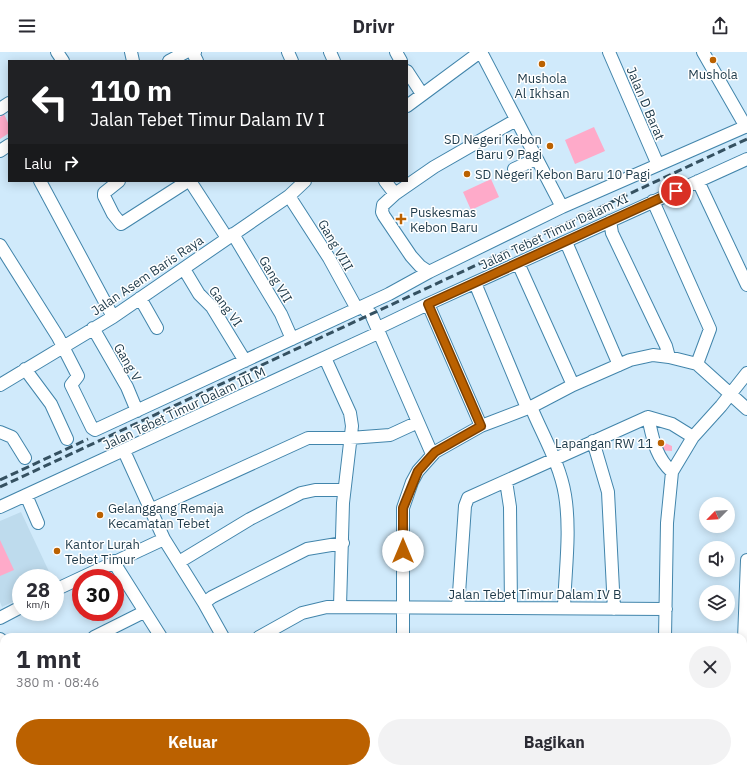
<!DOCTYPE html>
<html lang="id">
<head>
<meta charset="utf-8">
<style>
	:root { --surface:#fff; --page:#f2f2f3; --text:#2b2b33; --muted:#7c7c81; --accent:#bb6100 }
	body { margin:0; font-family:"IBM Plex Sans",sans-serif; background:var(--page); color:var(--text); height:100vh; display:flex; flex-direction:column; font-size:15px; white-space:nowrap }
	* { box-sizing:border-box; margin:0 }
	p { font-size:13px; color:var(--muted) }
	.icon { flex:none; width:22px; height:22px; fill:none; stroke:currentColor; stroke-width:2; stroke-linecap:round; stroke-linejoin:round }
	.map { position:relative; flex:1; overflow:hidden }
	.sheet { position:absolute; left:0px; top:581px; width:747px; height:140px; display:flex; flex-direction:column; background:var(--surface); border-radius:12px 12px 0 0; box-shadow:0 2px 10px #0003 }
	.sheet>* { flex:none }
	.guide { position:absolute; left:8px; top:8px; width:400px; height:122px; border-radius:0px; box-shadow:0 2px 10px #0003; background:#202124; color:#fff; overflow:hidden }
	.needle { width:26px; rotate:246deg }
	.controls { position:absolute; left:699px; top:445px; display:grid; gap:8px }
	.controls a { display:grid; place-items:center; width:36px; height:36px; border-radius:50%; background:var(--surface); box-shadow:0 2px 10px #0003; font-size:20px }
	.speed { position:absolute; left:12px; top:517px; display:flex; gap:8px; font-size:20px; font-weight:700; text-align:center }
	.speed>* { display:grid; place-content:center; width:52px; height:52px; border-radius:50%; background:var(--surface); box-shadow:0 2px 10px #0003; line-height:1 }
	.speed small { font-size:10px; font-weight:400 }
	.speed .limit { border:6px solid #d22; background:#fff; color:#111 }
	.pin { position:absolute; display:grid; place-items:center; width:34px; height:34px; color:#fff; margin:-17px; border:2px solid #fff; border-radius:50%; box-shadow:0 1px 4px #0007 }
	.me { position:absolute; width:44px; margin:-22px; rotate:0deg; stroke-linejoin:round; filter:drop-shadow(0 0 3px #0008) }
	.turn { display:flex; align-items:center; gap:14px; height:84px; padding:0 16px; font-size:18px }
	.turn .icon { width:52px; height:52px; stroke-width:2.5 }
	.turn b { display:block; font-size:28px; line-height:34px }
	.then { display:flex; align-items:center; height:38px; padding:0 16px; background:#0003; gap:8px; font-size:15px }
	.round { display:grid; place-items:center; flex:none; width:42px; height:42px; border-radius:21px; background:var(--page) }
	.summary { display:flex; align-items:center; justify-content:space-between; height:68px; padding:0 16px }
	h1 { font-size:24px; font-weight:800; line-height:30px }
	.cta { display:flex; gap:8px; margin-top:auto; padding:8px 16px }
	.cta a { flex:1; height:46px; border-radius:24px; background:var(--accent); color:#fff; font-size:16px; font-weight:800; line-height:46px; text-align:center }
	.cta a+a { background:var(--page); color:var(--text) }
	header { display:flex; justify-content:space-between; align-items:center; height:52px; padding:0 16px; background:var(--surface); font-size:18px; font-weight:800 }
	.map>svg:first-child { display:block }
</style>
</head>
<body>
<header><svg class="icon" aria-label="menu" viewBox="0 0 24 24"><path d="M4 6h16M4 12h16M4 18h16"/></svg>Drivr<svg class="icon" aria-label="share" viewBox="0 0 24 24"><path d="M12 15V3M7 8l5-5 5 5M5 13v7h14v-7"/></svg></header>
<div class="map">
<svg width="747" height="721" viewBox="0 0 747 721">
	<rect width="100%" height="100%" fill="#d0eafb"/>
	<path fill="#bedbed" d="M21,460L52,526H21V546L2,555L0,550V469Z"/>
	<path fill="#feaac9" d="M4,62L9,73V81L0,87V65Z
		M594,75L605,99L575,112L565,88Z
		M491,127L499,145L471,158L463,140Z
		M658,388L672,394V399L658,398Z
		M0,488L14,518L0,524Z"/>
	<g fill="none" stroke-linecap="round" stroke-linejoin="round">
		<defs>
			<path id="minor" d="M57,0L63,9
				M131,0L133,9
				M195,0L193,1L197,9
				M288,0L292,9
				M330,0L334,9
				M396,0L401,9
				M481,0L562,155
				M609,0L658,113
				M703,0L746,75
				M169,9L186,0
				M407,19L422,42
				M407,54L480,0
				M0,57L9,51
				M516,68L434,115L395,142L383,153L382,160L384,164L411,204L420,214L429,220L562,155L747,74
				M0,99L9,93
				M514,117L536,107
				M40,129L113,265
				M119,129L104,141V144L113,162L121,172L188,129
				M190,129L227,186
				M385,129L395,142
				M698,129L747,233
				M289,144L329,206L357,257
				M653,149L710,277L697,312
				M610,169L612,181L666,294L669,305
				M233,182L281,262L292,287
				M566,190L619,313
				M0,193L58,285L78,324L71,333L92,376L95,378L389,242L429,220
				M518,211L573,333
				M184,217L199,242L212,255L245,309
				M475,231L527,356
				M140,246L157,276
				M428,252L481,374
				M363,254L366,259L371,262L432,402
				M93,276L127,335L137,359
				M378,281V276L428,252L747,107
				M325,306L350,361L352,374L343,451L340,554
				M25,317L51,352L67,387
				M0,333L113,265L289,144L305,129
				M531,355C543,384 560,412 565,443C571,480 565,519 564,556
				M648,365C653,387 655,404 672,420
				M0,380L12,385L25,406
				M593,389L608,440L614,557
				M124,399L164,487L204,551L223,585
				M506,429L510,455L511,556
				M26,443L38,471
				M0,455L378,281
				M150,458L308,386H350L390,383L416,371
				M114,509L118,517L161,585
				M179,510L250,467L301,441L315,438H344
				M55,538L164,487
				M204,551L212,545L307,497L343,491
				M458,556L465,454L468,446L648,365L672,372L693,385
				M0,566L21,555
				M94,585L144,560
				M259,585L302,561L327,555L666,557
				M403,585V456L412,430L418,419L435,400L481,374L531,355L573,333L630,308L653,303L669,305L697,312L747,357
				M665,585L667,471L672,420L693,385L721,354L747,321
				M0,587L4,591
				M743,614L747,508
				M0,649L4,652
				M85,717L90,721
				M618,717H738
				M111,721L114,717
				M222,721L225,717
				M330,721L338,717
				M366,721L380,718L606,717"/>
		</defs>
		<use href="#minor" stroke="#4285ab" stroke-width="14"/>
		<use href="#minor" stroke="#fff" stroke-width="12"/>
		<path stroke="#355161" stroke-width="3" stroke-dasharray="8 4" stroke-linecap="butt" d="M0,428L88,387
			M0,435L747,87"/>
	</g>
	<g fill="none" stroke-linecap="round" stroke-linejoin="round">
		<defs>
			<path id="route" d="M403,499V456L418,419L435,400L481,374L428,252L676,139"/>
		</defs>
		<use href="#route" stroke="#7a3f00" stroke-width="10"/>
		<use href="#route" stroke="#bb6100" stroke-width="7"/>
	</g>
	<g fill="#bb6100" stroke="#fff" stroke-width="1.5">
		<circle cx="713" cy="8" r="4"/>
		<circle cx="542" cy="12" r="4"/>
		<circle cx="550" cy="94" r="4"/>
		<circle cx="467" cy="122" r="4"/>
		<path d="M399 161h4v4h4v4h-4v4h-4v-4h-4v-4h4z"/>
		<circle cx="661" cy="391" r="4"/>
		<circle cx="100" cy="463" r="4"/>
		<circle cx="57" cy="499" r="4"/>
	</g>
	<g text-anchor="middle" stroke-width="3" stroke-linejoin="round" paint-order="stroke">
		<g font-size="13" fill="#1e3a4a" stroke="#fff" text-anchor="start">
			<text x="713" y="27" text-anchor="middle">Mushola</text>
			<text x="542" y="31" text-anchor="middle">Mushola<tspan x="542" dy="15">Al Ikhsan</tspan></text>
			<text x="542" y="92" text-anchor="end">SD Negeri Kebon<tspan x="542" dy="15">Baru 9 Pagi</tspan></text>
			<text x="475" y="127">SD Negeri Kebon Baru 10 Pagi</text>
			<text x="410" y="165">Puskesmas<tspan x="410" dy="15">Kebon Baru</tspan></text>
			<text x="653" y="396" text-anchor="end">Lapangan RW 11</text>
			<text x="108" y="461">Gelanggang Remaja<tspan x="108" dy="15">Kecamatan Tebet</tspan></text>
			<text x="65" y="497">Kantor Lurah<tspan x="65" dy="15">Tebet Timur</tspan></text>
		</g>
		<g font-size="13" fill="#1e3a4a" stroke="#fff">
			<text transform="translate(646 51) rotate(67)" y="5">Jalan D Barat</text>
			<text transform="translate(554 179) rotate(-25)" y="5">Jalan Tebet Timur Dalam XI</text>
			<text transform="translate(336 193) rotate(60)" y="5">Gang VIII</text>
			<text transform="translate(147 223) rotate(-34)" y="5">Jalan Asem Baris Raya</text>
			<text transform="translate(276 227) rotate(59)" y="5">Gang VII</text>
			<text transform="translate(226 254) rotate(54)" y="5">Gang VI</text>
			<text transform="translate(128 310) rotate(60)" y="5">Gang V</text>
			<text transform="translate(184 356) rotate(-25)" y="5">Jalan Tebet Timur Dalam III M</text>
			<text x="535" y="547">Jalan Tebet Timur Dalam IV B</text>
		</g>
	</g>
</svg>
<div class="controls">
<a><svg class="needle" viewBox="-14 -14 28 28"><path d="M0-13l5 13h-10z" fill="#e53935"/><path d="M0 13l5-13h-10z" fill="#7c7c81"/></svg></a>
<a><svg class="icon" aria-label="sound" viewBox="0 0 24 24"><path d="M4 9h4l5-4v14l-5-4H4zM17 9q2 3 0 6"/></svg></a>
<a><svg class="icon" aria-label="layers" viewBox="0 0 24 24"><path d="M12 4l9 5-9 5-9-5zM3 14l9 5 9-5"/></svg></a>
</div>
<div class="speed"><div>28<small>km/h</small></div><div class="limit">30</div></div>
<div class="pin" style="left:676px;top:139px;background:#d93025"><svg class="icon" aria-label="arrive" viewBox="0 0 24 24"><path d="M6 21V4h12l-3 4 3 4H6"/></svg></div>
<svg class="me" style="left:403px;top:499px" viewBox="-20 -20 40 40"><circle r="19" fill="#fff"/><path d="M0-13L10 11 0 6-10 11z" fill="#bb6100"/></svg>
<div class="guide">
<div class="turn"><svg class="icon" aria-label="left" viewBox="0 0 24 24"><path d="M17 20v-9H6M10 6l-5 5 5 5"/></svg><div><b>110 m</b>Jalan Tebet Timur Dalam IV I</div></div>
<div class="then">Lalu<svg class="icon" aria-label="right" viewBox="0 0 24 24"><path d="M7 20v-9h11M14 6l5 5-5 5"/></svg></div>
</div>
<section class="sheet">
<div class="summary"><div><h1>1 mnt</h1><p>380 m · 08:46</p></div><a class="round"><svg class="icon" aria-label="close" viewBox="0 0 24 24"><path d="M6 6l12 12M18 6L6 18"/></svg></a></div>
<div class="cta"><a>Keluar</a><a>Bagikan</a></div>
</section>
</div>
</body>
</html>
